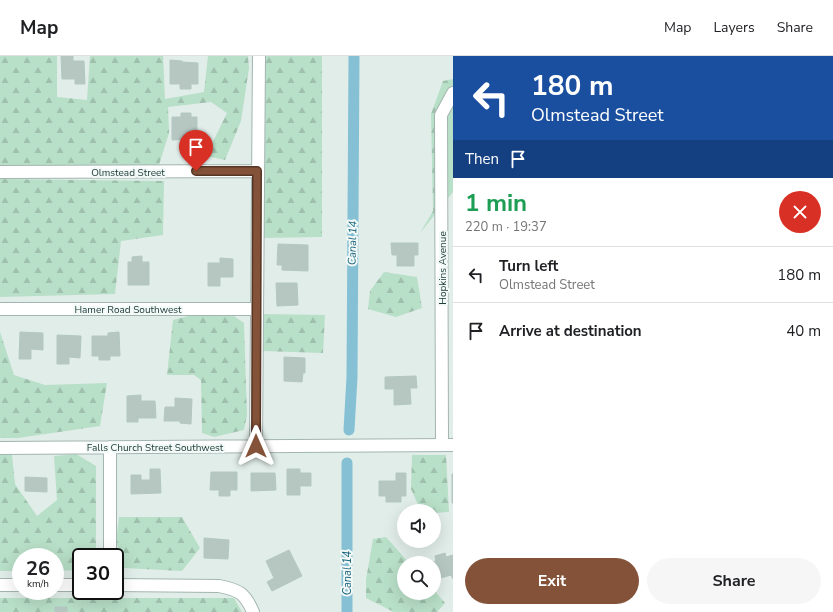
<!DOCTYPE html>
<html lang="en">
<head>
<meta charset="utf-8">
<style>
	:root { --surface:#fff; --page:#f6f6f6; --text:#202124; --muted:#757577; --line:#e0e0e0; --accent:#835238 }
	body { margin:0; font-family:"Nunito Sans",sans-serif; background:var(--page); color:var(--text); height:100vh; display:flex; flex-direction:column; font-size:15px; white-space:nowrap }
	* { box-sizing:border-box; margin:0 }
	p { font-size:13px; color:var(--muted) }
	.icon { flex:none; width:22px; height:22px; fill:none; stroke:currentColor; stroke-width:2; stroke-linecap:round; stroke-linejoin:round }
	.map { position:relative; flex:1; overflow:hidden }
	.details { display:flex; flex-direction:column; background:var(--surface); width:380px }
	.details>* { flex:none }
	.top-card { background:#1a4fa0; color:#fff; overflow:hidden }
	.tools { position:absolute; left:397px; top:448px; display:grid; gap:8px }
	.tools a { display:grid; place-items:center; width:44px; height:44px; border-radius:50%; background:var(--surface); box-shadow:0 4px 16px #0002; font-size:20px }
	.speed { position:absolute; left:12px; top:492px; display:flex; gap:8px; font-size:20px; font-weight:700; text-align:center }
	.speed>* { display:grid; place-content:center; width:52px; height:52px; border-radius:50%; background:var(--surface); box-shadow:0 4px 16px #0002; line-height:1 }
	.speed small { font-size:10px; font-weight:400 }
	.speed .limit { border:2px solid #111; border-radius:6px; background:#fff; color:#111 }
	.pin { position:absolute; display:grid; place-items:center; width:34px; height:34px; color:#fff; margin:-41px -17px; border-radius:50% 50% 50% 0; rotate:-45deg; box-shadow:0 0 4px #0007 }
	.pin .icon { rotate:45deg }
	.me { position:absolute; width:44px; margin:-22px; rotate:0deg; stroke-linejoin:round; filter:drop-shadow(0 0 3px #0008) }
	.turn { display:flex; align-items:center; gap:14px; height:84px; padding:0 12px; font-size:18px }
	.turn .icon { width:52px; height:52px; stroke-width:2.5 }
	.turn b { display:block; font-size:28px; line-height:34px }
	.then { display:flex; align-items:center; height:38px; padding:0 12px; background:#0003; gap:8px; font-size:15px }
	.round { display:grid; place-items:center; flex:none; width:42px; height:42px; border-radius:21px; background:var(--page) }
	.overview { display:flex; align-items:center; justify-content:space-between; height:68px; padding:0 12px }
	h1 { font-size:24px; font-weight:700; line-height:30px; color:#1e9e55 }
	.button { display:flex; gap:8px; margin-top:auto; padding:8px 12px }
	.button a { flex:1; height:46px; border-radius:24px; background:var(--accent); color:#fff; font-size:16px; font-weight:700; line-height:46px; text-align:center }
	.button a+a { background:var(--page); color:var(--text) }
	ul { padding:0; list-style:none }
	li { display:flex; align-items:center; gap:12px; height:56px; padding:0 12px; border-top:1px solid var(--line) }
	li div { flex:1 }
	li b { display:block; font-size:15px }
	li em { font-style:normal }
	header { display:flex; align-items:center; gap:24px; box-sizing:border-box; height:56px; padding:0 20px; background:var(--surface); border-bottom:1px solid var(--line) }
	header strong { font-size:19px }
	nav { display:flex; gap:22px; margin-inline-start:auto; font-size:14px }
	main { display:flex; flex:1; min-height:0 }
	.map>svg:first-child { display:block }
</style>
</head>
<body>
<header>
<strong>Map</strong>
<nav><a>Map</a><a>Layers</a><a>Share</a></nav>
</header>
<main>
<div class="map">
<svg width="453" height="556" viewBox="0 0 453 556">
	<defs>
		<pattern id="forest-firs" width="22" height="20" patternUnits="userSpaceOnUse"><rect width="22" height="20" fill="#b8dfc7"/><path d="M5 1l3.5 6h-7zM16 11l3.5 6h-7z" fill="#9ec0ac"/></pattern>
	</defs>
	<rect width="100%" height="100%" fill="#e1ede9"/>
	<path fill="url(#forest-firs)" d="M0,0H57V41L87,44L90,0H163L165,43L204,36L208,0H248L249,12L241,65L225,104L206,100L227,57L211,46L168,51L169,77L159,109H0Z
		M264,0H322V181L260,182Z
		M453,23V136L420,177L433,155L431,58L443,25Z
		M0,123L164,125L163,179L121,185L115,238L0,241Z
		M384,216L417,221L422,252L396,261L368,253L370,235Z
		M264,258L325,259L323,297L263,295Z
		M188,260H234L244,267L247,359L244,374L214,381L202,377L201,324L194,319H167L173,264Z
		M0,276L14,319L45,329L107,327L100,370L18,382H0Z
		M76,398L96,410V501H81V514L55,515V501H21V515H0V399H12L15,428L37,460L57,444L54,400Z
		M412,399H446L449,456L434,457V455H421L411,433Z
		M119,461H182L200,492L182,515L124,512L116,486Z
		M386,481L409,507H404V537H434V534L445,547L437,556H394L366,542V524L373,483Z
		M0,542H234L242,556H0Z"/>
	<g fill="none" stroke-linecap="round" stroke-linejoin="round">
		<path stroke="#85c0d5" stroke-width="11" d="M349,374L352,321L354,0
			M347,407V556"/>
	</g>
	<path fill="#b6c7c2" stroke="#b3c7c1" d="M61,0H73V5H84L85,28H75V23H62Z
		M170,4L182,5V6L198,7V28H191V33H180V28H170Z
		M181,57H191V61H197V83L172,84V61H181Z
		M391,187H418V199H414V210H397V199H392Z
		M278,188L308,189V215L282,214V209H277Z
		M142,200V206H149V229H128V206H132V201Z
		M220,202L233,203V221H220V230H208V207H220Z
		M276,227H297L298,249L277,250Z
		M20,276L43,277V294L31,293V303H19Z
		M119,276L120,300H110V304H99V300H92V280H108V277Z
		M57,279L81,280L80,302L69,301V308H57Z
		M284,301L305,302V317H303L302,326L284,325Z
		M416,320L417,332H410L411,348L394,349V333H385V321Z
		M141,339V345H155L156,362H138V366H127V340Z
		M175,342L192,343L191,368L180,367V365H164L165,351H175Z
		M150,413H160L161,437L131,438V419H141V424H150Z
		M287,413H300V417H311V430H300V439H287Z
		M211,416H237V434H230V440H219V434H210Z
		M251,417H275L276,434L251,435Z
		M396,417H406V440H401V446H386V440H379V425H396Z
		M452,418H453V447H452Z
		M25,421L47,422V436L25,435Z
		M204,482L229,484L228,503L204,502Z
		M289,494L302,520L272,535L267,526L274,522L266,505Z
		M445,497L446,501L453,499V523L451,519L434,524V507H430L436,505L435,500Z
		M55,551H67V556H55Z"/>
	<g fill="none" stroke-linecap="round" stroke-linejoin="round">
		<defs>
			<path id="minor" d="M0,116L257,115
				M0,253H257
				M442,389L441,59L453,37
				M256,390L259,0
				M110,391V501
				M0,392L453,389
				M0,529H21
				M55,529H81
				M115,529L219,530C239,534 245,537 253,556"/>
		</defs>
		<use href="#minor" stroke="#a3b5b1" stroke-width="14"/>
		<use href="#minor" stroke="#fff" stroke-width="12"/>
	</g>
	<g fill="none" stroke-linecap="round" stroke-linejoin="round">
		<defs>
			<path id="route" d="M196,115H257L256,390"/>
		</defs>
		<use href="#route" stroke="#553524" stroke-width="10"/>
		<use href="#route" stroke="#835238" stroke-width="7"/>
	</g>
	<g text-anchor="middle" stroke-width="4" stroke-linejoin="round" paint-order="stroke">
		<g font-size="10" fill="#203e3a" stroke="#f2f9f6">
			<text x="128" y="120">Olmstead Street</text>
			<text transform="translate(442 212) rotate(-90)" y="4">Hopkins Avenue</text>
			<text x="128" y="257">Hamer Road Southwest</text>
			<text x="155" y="395">Falls Church Street Southwest</text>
		</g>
		<g font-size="11" font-style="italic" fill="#16617e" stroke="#f2f9f6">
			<text transform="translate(352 187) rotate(-89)" y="4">Canal 14</text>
			<text transform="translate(347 517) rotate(-90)" y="4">Canal 14</text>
		</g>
	</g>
</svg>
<div class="tools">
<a><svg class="icon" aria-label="sound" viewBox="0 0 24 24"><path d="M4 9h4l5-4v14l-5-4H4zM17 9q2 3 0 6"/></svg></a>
<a><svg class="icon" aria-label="search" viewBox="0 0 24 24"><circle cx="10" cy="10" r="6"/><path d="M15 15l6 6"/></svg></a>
</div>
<div class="speed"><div>26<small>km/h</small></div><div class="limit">30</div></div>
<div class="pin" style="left:196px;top:115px;background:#d93025"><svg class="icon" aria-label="arrive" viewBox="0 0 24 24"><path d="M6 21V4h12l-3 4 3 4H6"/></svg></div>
<svg class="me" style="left:256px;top:390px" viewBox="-20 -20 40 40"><path d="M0-17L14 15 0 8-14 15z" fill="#835238" stroke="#fff" stroke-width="4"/></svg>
</div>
<section class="details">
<div class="top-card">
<div class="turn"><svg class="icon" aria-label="left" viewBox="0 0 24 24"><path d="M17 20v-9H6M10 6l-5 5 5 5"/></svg><div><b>180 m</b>Olmstead Street</div></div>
<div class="then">Then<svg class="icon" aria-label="arrive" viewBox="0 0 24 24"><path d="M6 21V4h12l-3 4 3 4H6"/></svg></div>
</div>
<div class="overview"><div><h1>1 min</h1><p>220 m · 19:37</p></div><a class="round" style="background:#d93025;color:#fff"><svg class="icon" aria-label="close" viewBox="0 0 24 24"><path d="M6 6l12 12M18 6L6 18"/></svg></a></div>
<ul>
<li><svg class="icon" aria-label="left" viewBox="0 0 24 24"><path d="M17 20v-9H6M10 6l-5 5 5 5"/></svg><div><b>Turn left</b><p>Olmstead Street</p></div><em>180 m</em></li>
<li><svg class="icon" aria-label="arrive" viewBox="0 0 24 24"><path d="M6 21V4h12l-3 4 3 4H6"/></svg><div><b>Arrive at destination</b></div><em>40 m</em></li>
</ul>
<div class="button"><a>Exit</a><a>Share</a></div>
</section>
</main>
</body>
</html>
